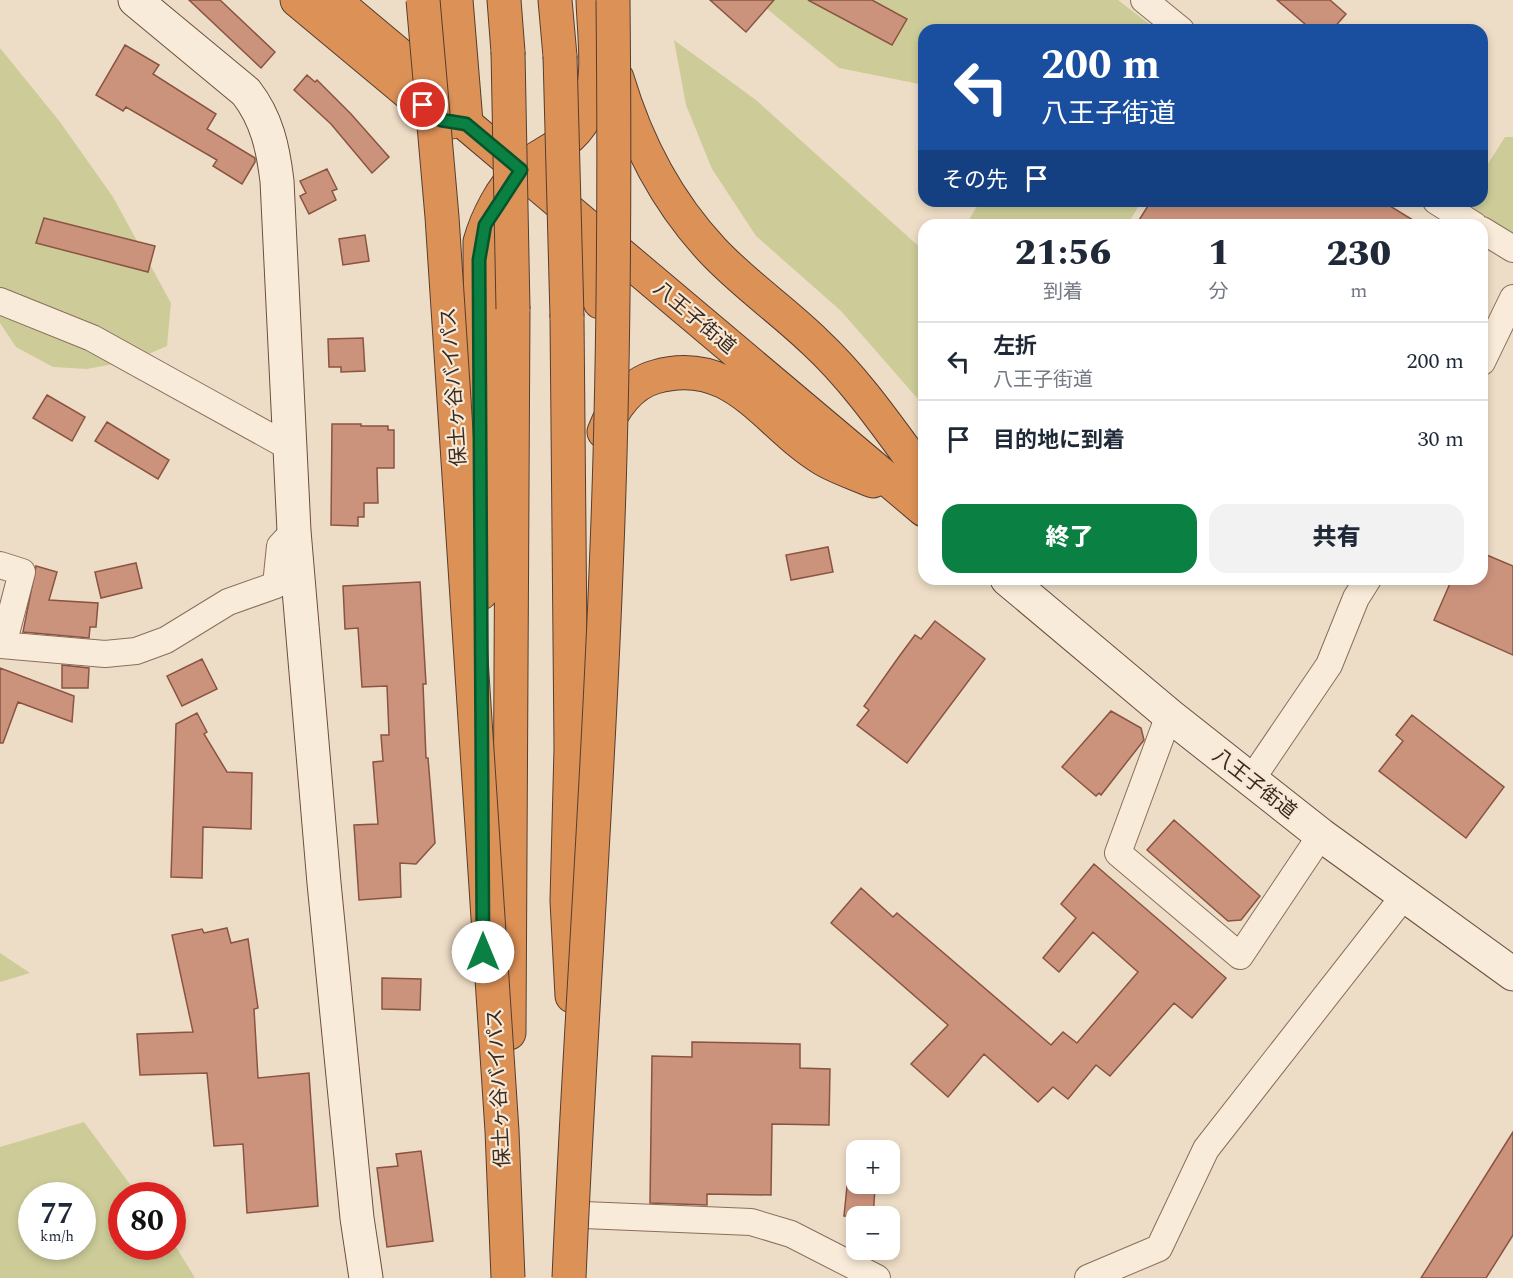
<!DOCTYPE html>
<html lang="ja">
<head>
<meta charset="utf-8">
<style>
	:root { --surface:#fff; --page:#f2f2f3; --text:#1f2937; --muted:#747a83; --line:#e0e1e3; --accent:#0b8043 }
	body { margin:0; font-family:Spectral,"Noto Sans JP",serif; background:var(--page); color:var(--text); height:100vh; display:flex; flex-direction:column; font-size:22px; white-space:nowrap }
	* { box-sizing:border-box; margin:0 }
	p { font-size:20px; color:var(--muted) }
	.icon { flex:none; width:33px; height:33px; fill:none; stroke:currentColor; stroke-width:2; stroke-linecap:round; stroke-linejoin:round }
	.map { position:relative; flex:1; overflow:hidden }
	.details { position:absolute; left:918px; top:219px; width:570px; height:366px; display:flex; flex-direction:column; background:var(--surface); border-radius:18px; box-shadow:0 3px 9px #0003 }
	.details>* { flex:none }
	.guide { position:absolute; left:918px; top:24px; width:570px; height:183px; border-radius:18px; box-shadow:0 3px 9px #0003; background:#1a4fa0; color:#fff; overflow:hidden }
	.tools { position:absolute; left:846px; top:1140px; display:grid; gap:12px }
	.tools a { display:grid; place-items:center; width:54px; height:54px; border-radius:12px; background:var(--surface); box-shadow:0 3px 9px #0003; font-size:30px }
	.speed { position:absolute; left:18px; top:1182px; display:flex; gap:12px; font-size:30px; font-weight:700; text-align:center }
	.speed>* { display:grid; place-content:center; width:78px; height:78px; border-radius:50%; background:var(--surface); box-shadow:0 3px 9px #0003; line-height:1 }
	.speed small { font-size:15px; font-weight:400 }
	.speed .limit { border:9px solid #d22; background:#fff; color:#111 }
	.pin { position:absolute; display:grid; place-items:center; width:51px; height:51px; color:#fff; margin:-26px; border:3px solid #fff; border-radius:50%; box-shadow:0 2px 6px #0007 }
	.me { position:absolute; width:66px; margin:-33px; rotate:0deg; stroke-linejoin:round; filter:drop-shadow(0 0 4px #0008) }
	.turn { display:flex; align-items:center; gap:21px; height:126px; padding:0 24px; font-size:27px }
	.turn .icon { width:78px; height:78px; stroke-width:2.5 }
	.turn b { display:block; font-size:42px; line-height:51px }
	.then { display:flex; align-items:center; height:57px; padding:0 24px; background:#0003; gap:12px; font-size:22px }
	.eta { display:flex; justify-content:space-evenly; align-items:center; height:102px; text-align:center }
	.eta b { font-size:36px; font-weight:800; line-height:42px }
	.cta { display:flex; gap:12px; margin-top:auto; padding:12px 24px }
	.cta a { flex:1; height:69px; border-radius:18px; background:var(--accent); color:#fff; font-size:24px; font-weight:800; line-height:69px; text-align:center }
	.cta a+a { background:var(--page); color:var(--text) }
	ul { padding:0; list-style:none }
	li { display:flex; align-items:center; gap:18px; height:78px; padding:0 24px; border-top:2px solid var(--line) }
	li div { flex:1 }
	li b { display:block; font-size:22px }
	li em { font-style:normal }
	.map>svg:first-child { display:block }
</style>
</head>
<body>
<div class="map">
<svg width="1513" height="1278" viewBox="0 0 1513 1278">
	<rect width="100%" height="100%" fill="#eeddc6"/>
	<path fill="#cdcc99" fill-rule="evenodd" d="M763,0H1118L1157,30H924V85L839,68L761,4Z
		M674,40L756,100L924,251V406L841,311L756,236L712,169L686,105Z
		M0,48L60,122L113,197L171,303L167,346L135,360L87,369L53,367L16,347L0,323Z
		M1505,137H1513V236L1460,207L1464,201H1482V173Z
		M980,201H1142L1127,225H966Z
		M0,953L30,973L0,982Z
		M84,1122L138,1195L122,1196V1246H172L173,1242L195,1278H0V1147ZM32,1196H82V1246H32Z"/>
	<path fill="#cc937c" stroke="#895441" stroke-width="1.5" d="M189,0H220L275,52L261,68Z
		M710,0H774L746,32Z
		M808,0H872L907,19L892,45Z
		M1277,0H1330L1346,14L1332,30H1312Z
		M125,45L159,65L153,74L216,114L207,129L255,158V162L242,184L213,166L217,160L126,107L123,111L96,95Z
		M307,75L315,82L317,80L351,114L389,157L372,173L331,124L294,90Z
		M327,169L337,189L332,191L336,200L309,214L300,196L306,193L300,181Z
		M1151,201H1382L1421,225H1136Z
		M44,218L155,246L148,272L36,243Z
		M365,235L369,261L343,265L339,239Z
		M363,338L365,371L341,372V367H329L328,339Z
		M47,395L85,417L72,441L33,418Z
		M107,422L169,460L158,479L95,441Z
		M332,424H361V426H388V430H394V468H377L378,503H364V517H358V526L331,525Z
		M828,547L833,572L791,580L786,555Z
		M1482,553L1513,566V655L1434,620L1452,579H1482Z
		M136,563L142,588L101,598L95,572Z
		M36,566L57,572L49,600L98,603L96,627H90L89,638L23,632Z
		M420,582L426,684H423L426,758H428L435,843L416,864L400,863L401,897L359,900L354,825L378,824L373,762L383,761L381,735H389L387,686L362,687L358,628L345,629L343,586Z
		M935,621L985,659L907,763L857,725L869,710L864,706L898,658L915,635L921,639Z
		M202,659L217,689L182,706L167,676Z
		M62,665L89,668L88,688H62Z
		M0,668L74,696L72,722L18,702L3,743H0Z
		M1111,711L1141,728L1144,740L1101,795L1099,793L1096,796L1062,767Z
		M197,713L207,732L204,734L227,772L252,773L251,829L203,827L202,878L171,877L176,724Z
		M1412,715L1504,787L1466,838L1379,771L1403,741L1396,735Z
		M1174,820L1260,896L1241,920L1228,921L1147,850Z
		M1094,864L1226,978L1192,1018L1174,1003L1110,1076L1096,1065L1068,1099L1053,1087L1038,1102L984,1054L948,1097L911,1064L948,1025L831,923L861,888L893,917L897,913L1051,1045L1063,1032L1077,1043L1138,972L1093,932L1059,972L1043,958L1076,918L1061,904Z
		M227,928L231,943L248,939L258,1008L254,1009L258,1078L309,1073L318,1206L247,1213L243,1144L214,1146L207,1073L140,1075L137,1034L193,1032L172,935L202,929L204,933Z
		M382,978L421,979L420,1010L382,1009Z
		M692,1042L800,1044V1068L830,1069L829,1125L772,1124L771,1195L707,1194V1205L650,1203L652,1056L692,1057Z
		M1513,1132V1235L1486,1278H1421Z
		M421,1151L433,1241L387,1247L377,1168L398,1166L396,1154Z
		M847,1186L875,1189L873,1216H844Z"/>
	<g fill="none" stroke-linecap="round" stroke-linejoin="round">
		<defs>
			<path id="street" d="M1144,0L1181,30
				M1436,201L1474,225
				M1482,230L1513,249
				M0,301L92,338L291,448
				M1482,362L1513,298
				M0,565L22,572L3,645
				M0,645L105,654L136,651L166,640L228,602L276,585L280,546L294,531
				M1169,715L1118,853L1240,956L1321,835
				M1251,780L1329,665L1356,598L1368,579
				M584,1215L751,1222L791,1234L877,1278
				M1088,1278L1159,1248L1206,1149L1404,896"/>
			<path id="secondary" d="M135,0L246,92C267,119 273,148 277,181L294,531L324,883L357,1218L366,1278
				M1007,579L1169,715L1321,835L1513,974"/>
			<path id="highway" d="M297,0L441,120L452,122
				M334,0L452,99L466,124L924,510
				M456,0L466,122
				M504,0L508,52
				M555,0L560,56
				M617,78C636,142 667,202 713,251C744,284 782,310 815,342C857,381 890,430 924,476
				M588,227L599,266L600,302
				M567,317L571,748L567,901L572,996
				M604,432C613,408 630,384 655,377C734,354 766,425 823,459C838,468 857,474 873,481
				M481,593L480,242C487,217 502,188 521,170C544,149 575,145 588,110C601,76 594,35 593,0
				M509,1033L513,309"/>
		</defs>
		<use href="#street" stroke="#8a6e5b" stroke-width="28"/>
		<use href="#secondary" stroke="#6b4f3e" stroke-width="35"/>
		<use href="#highway" stroke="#573d2f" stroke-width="35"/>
		<use href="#street" stroke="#f9ebd9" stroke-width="26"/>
		<use href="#secondary" stroke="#f9ebd9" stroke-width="33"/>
		<use href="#highway" stroke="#dc9157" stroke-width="33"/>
		<defs>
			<path id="highway-bridge" d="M423,0L442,217L502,1131L508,1278
				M508,52L513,309
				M560,56L567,317
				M569,1278C579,1043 597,807 606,572C614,381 615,191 613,0"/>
		</defs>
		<use href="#highway-bridge" stroke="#573d2f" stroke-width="35" stroke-linecap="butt"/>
		<use href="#highway-bridge" stroke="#dc9157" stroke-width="33"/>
	</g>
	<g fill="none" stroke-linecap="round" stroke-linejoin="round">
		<defs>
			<path id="route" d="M423,105L441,120L466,124L521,170L485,225L479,260L483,952"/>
		</defs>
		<use href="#route" stroke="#07532c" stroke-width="15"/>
		<use href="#route" stroke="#0b8043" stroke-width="10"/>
	</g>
	<g text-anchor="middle" stroke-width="4.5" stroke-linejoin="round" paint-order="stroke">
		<g font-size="20" fill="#3a291f" stroke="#f6e8d5">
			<text transform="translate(695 317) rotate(40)" y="7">八王子街道</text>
			<text transform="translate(453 387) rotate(-94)" y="7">保土ヶ谷バイパス</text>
			<text transform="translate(1255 783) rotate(38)" y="7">八王子街道</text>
			<text transform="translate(498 1088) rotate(-93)" y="7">保土ヶ谷バイパス</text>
		</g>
	</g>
</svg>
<div class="tools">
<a>+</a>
<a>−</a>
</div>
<div class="speed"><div>77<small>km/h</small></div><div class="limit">80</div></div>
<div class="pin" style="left:423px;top:105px;background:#d93025"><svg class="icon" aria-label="arrive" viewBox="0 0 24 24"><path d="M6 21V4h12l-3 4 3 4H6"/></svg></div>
<svg class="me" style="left:483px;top:952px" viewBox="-20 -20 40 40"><circle r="19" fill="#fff"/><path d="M0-13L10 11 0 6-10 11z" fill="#0b8043"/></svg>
<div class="guide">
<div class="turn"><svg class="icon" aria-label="left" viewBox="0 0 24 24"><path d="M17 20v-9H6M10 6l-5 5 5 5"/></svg><div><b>200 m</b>八王子街道</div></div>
<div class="then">その先<svg class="icon" aria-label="arrive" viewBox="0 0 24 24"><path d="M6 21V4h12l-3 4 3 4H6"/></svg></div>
</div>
<section class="details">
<div class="eta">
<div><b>21:56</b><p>到着</p></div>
<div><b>1</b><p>分</p></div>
<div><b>230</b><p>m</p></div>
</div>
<ul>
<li><svg class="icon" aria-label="left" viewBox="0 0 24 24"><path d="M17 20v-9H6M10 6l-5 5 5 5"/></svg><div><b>左折</b><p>八王子街道</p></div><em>200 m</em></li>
<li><svg class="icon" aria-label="arrive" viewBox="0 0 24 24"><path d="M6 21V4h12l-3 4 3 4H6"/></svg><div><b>目的地に到着</b></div><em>30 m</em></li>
</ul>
<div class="cta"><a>終了</a><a>共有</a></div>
</section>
</div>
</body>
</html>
